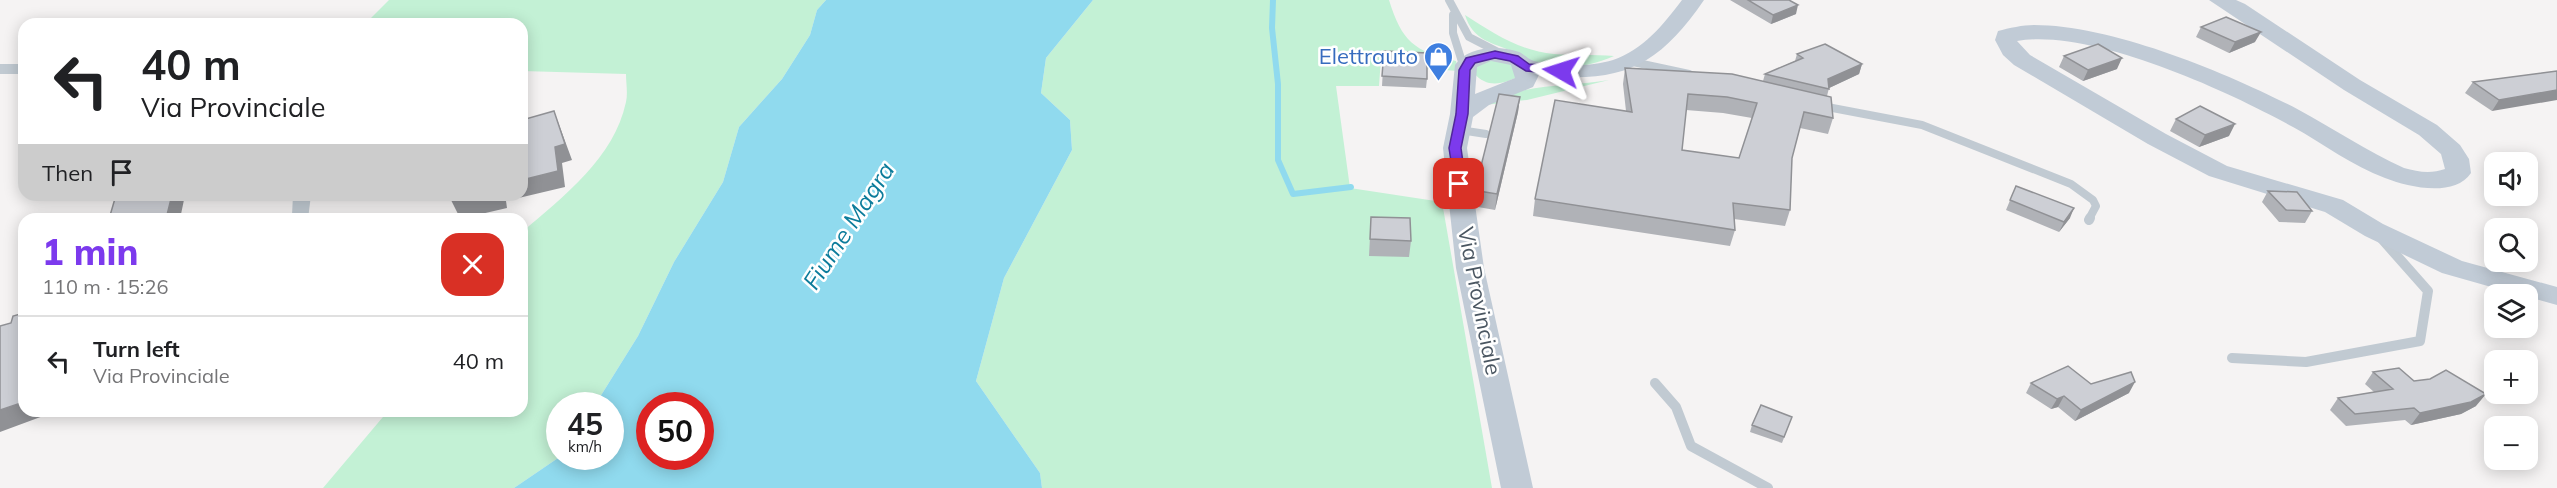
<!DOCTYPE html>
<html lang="en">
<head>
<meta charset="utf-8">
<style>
	:root { --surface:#fff; --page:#f2f2f2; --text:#202124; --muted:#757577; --line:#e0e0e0; --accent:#7c3aed }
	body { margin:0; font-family:Mulish,sans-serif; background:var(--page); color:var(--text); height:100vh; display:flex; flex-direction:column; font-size:22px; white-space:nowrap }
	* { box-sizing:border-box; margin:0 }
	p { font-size:20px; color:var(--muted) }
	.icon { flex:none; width:33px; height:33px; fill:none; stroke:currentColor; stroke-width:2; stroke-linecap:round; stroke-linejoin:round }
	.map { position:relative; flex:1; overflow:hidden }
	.sheet { position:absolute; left:18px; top:213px; width:510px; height:204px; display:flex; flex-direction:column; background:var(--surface); border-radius:18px; box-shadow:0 3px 15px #0003 }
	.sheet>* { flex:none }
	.top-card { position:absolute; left:18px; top:18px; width:510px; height:183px; border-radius:18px; box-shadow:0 3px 15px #0003; background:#fff; color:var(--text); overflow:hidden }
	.fabs { position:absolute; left:2484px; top:152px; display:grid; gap:12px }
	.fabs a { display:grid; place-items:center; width:54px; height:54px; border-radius:12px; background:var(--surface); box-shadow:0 3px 15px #0003; font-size:30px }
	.speed { position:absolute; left:546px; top:392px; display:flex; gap:12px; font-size:30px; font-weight:700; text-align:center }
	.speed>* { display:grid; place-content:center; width:78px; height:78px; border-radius:50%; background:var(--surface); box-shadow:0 3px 15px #0003; line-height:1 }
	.speed small { font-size:15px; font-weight:400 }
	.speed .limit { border:9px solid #d22; background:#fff; color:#111 }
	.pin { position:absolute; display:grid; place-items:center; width:51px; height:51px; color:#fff; margin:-26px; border-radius:12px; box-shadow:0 3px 9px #0006 }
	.me { position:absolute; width:66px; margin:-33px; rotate:276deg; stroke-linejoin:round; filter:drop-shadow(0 0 4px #0008) }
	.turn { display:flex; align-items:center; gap:21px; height:126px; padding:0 24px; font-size:27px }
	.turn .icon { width:78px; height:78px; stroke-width:2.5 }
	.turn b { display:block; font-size:42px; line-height:51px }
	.then { display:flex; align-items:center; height:57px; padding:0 24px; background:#0003; gap:12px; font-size:22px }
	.round { display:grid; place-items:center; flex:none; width:63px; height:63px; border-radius:18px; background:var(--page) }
	.overview { display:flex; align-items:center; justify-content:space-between; height:102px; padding:0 24px }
	h1 { font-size:36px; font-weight:800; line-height:45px; color:var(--accent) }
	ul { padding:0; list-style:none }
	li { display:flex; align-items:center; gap:18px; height:90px; padding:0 24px; border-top:2px solid var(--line) }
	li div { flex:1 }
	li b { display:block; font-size:22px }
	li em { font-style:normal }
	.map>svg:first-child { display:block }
</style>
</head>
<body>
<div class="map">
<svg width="2557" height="488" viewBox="0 0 2557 488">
	<rect width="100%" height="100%" fill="#f5f3f3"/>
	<path fill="#c3f1d5" d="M389,0H826L817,10L810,35L782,79L739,127L723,182L674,262L638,336L595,405H560L561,456L514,488H323L388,411H522V232C564,196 614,158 626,102C628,93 626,83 626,74L522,71V24H365Z
		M1093,0H1389C1402,42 1414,51 1456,61L1459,71L1428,69V62L1381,59L1379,86H1336L1350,188L1442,202L1492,488H1042L1040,473L976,381L1004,278L1072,150L1070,120L1041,93L1046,58Z
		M1465,15C1493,33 1520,51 1554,54C1573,56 1594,54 1614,56C1591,66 1560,73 1536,64C1528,61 1522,55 1515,52C1493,43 1473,41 1465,15Z
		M1483,60L1510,61L1522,75C1505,83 1488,90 1474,73L1475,66Z
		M1609,80L1527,100L1485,105C1520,83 1569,87 1609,80Z"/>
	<path fill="#90daee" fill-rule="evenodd" d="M826,0H1093L1046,58L1041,93L1070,120L1072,150L1004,278L976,381L1040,473L1042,488H514L561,456H610V405H595L638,336L674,262L723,182L739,127L782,79L810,35L817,10ZM650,405H700V456H650Z"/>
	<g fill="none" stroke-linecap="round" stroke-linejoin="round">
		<path stroke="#90daee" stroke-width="6" d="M1273,0L1272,28L1278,84V160L1293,194L1351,187"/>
		<path stroke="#c1cad2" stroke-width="8" d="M1449,0L1469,37L1500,53
			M1453,15V33L1464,68
			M1633,62L1689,74
			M1822,106L1922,125L2071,184L2093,200L2096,206L2089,219
			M1460,130L1486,134"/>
		<path stroke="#c1cad2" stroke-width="10" d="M2089,220L2090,218
			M2232,358L2306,362L2420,341L2428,291L2382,239
			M1655,383L1676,407L1691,446L1768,488"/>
		<path fill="#c1cad2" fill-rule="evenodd" d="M0,64H24V74H0Z
			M293,195H311L308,219H289L292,215Z"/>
		<path fill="#c1cbd6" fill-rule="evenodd" d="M1682,0H1704C1658,67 1621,84 1539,75L1533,87L1489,105L1473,117L1467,148L1484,268L1533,488H1501L1456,268L1443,148L1450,114L1455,65C1468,46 1498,45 1519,52C1524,54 1529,60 1534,61C1557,67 1591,67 1613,60C1643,50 1664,24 1682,0ZM1491,61L1511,65L1515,78L1475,94L1477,67Z
			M2209,0H2236L2245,4L2360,80L2437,125L2460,145L2469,159L2471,173C2454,198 2408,187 2385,178C2352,166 2324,144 2293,127C2228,91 2091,28 2017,41L2030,55L2166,134L2227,166L2343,200L2383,224L2462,261L2557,287V305L2528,297V294H2516L2442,273L2365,236L2325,212L2209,176L2148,144L2014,65L2003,55L1995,40L1998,31C2009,28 2023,25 2034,25C2113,25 2230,74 2299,110C2334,129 2367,151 2404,168C2418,172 2431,174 2445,169L2441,154L2419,135L2344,90Z"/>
	</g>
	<path fill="#b0b2b7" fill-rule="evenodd" d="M1730,0H1789L1796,14L1771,24Z
		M2201,27L2255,42L2229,53L2196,37Z
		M1384,51L1427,79L1426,88L1382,86Z
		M1797,54L1862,64L1859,74L1829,88L1827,96L1833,118L1828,134L1800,128L1792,158L1790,210L1785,226L1734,219L1735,230L1730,246L1533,216L1535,199L1626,111L1623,84L1625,68L1763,81L1765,74L1795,61ZM1686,110L1723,113L1752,118L1739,158L1682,150Z
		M2064,56L2117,69L2083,81L2059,67Z
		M2557,71L2492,111L2465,93L2473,82Z
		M1520,97L1518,112L1495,210L1478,207L1476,194L1478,178Z
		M2176,119L2229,136L2199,147L2170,131Z
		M2016,186L2070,218L2059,232L2006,210Z
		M2268,191L2312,211L2305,223L2279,222L2262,202Z
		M1371,217L1411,241L1409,257L1369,256Z
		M2373,372L2414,381L2476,406L2461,414L2411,425L2405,420L2346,426L2330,410L2338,398L2374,392L2365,384Z
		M2031,383L2091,384L2129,393L2075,421L2058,407L2051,409L2026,393Z
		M1792,417L1782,443L1750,432L1752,425Z"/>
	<path fill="#909195" d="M1798,5L1796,14L1771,24L1773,15Z
		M2261,32L2255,42L2229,53L2235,42Z
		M2122,58L2117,69L2083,81L2088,70Z
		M1862,64L1859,74L1827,89L1828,79Z
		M2557,90V100L2492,111L2499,100Z
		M1520,97L1518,112L1495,210L1497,194Z
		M554,111L572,160L562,163L565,187L506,201L507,208L468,217L466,213L458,214L450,198L460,196L522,195V180L555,147Z
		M2235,124L2229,136L2199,147L2205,135Z
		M172,195H185L180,219H166Z
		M2074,208L2070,218L2059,232L2064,222Z
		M2135,382L2129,393L2075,421L2081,410Z
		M2486,394L2476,406L2461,414L2411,425L2420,413Z
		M2064,396L2058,407L2051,409L2057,399Z
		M24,402V411H53L54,412L0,432V410Z"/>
	<path fill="#cdcfd5" stroke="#909195" stroke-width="1.5" fill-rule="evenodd" d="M1748,0H1789L1798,5L1773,15Z
		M2226,17L2261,32L2235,42L2201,27Z
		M1825,44L1862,64L1828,79L1829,89L1765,74L1803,58L1797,54Z
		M2098,44L2122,58L2088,70L2064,56Z
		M1384,51L1427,53V79L1382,76Z
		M1625,68L1732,74L1831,97L1833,118L1804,112L1792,158L1790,210L1733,203L1735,230L1535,199L1555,100L1632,112ZM1688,94L1727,97L1757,103L1739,158L1682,150Z
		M2557,71V90L2499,100L2473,82Z
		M1499,94L1520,97L1497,194L1479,191L1478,178Z
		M2200,106L2235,124L2205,135L2176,119Z
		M554,111L565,144L555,147L558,171L522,180V120Z
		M2016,186L2074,208L2064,222L2010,200Z
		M2268,191L2297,192L2312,211L2286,210Z
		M116,195H172L166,219H109Z
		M449,195H485L460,201V196L450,198Z
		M1371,217L1410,218L1411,241L1370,239Z
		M24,313V402L0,410V326L11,323L13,316Z
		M2068,366L2091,384L2131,372L2135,382L2081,410L2064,396L2057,399L2031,383Z
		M2399,368L2414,381L2430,379L2446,370L2486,394L2471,402L2420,413L2414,408L2355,414L2338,398L2393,389L2373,372Z
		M1761,405L1792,417L1784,437L1752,425Z"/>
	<path fill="#7c3aed" stroke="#51269a" stroke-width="1.5" d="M1495,51L1518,56L1529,64L1561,67L1567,71L1561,74L1526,71L1510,61L1495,58L1475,63L1470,70L1468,114L1461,148L1466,184L1464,187H1455L1449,148L1456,114L1459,70L1466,58Z"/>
	<defs>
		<symbol id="shop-pin" viewBox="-11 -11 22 30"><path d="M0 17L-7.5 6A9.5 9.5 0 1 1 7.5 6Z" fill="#3f7fe0" stroke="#fff"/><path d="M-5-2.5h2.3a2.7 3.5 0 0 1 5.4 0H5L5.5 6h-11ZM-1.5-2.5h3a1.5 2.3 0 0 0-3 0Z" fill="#fff"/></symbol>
	</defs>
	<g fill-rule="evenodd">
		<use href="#shop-pin" x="1422" y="40" width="33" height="45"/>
	</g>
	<g text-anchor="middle" stroke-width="5" stroke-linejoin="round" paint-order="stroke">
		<g font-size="22" fill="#366cbe" stroke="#fff" text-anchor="end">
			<text x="1418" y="64">Elettrauto</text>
		</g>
		<g font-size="22" fill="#4a5661" stroke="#fff">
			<text transform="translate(1480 301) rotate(79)" y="8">Via Provinciale</text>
		</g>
		<g font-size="24" font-style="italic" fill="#0c7c9b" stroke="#fff">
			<text transform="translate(849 226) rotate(-57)" y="8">Fiume Magra</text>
		</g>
	</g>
</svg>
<div class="fabs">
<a><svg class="icon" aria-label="sound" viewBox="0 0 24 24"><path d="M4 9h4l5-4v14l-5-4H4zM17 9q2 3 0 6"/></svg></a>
<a><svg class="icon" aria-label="search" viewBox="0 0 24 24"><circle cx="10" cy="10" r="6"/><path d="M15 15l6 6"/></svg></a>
<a><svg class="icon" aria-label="layers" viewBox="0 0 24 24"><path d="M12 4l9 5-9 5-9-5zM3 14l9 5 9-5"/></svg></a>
<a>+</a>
<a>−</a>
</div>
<div class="speed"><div>45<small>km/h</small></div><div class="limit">50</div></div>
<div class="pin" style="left:1459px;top:184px;background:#d93025"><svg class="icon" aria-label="arrive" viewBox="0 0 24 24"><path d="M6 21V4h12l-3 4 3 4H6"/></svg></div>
<svg class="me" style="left:1561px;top:71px" viewBox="-20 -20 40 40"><path d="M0-17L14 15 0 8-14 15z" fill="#7c3aed" stroke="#fff" stroke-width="4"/></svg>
<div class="top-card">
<div class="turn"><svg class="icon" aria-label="left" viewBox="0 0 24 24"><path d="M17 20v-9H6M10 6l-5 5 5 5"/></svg><div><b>40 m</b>Via Provinciale</div></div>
<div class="then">Then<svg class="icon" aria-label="arrive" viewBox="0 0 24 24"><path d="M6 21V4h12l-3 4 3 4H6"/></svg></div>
</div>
<section class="sheet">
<div class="overview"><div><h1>1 min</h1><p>110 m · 15:26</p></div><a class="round" style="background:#d93025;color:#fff"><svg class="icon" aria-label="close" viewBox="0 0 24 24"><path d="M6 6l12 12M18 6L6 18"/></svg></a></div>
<ul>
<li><svg class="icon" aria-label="left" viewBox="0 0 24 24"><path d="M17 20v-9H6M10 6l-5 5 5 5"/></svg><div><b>Turn left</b><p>Via Provinciale</p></div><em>40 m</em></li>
</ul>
</section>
</div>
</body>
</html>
